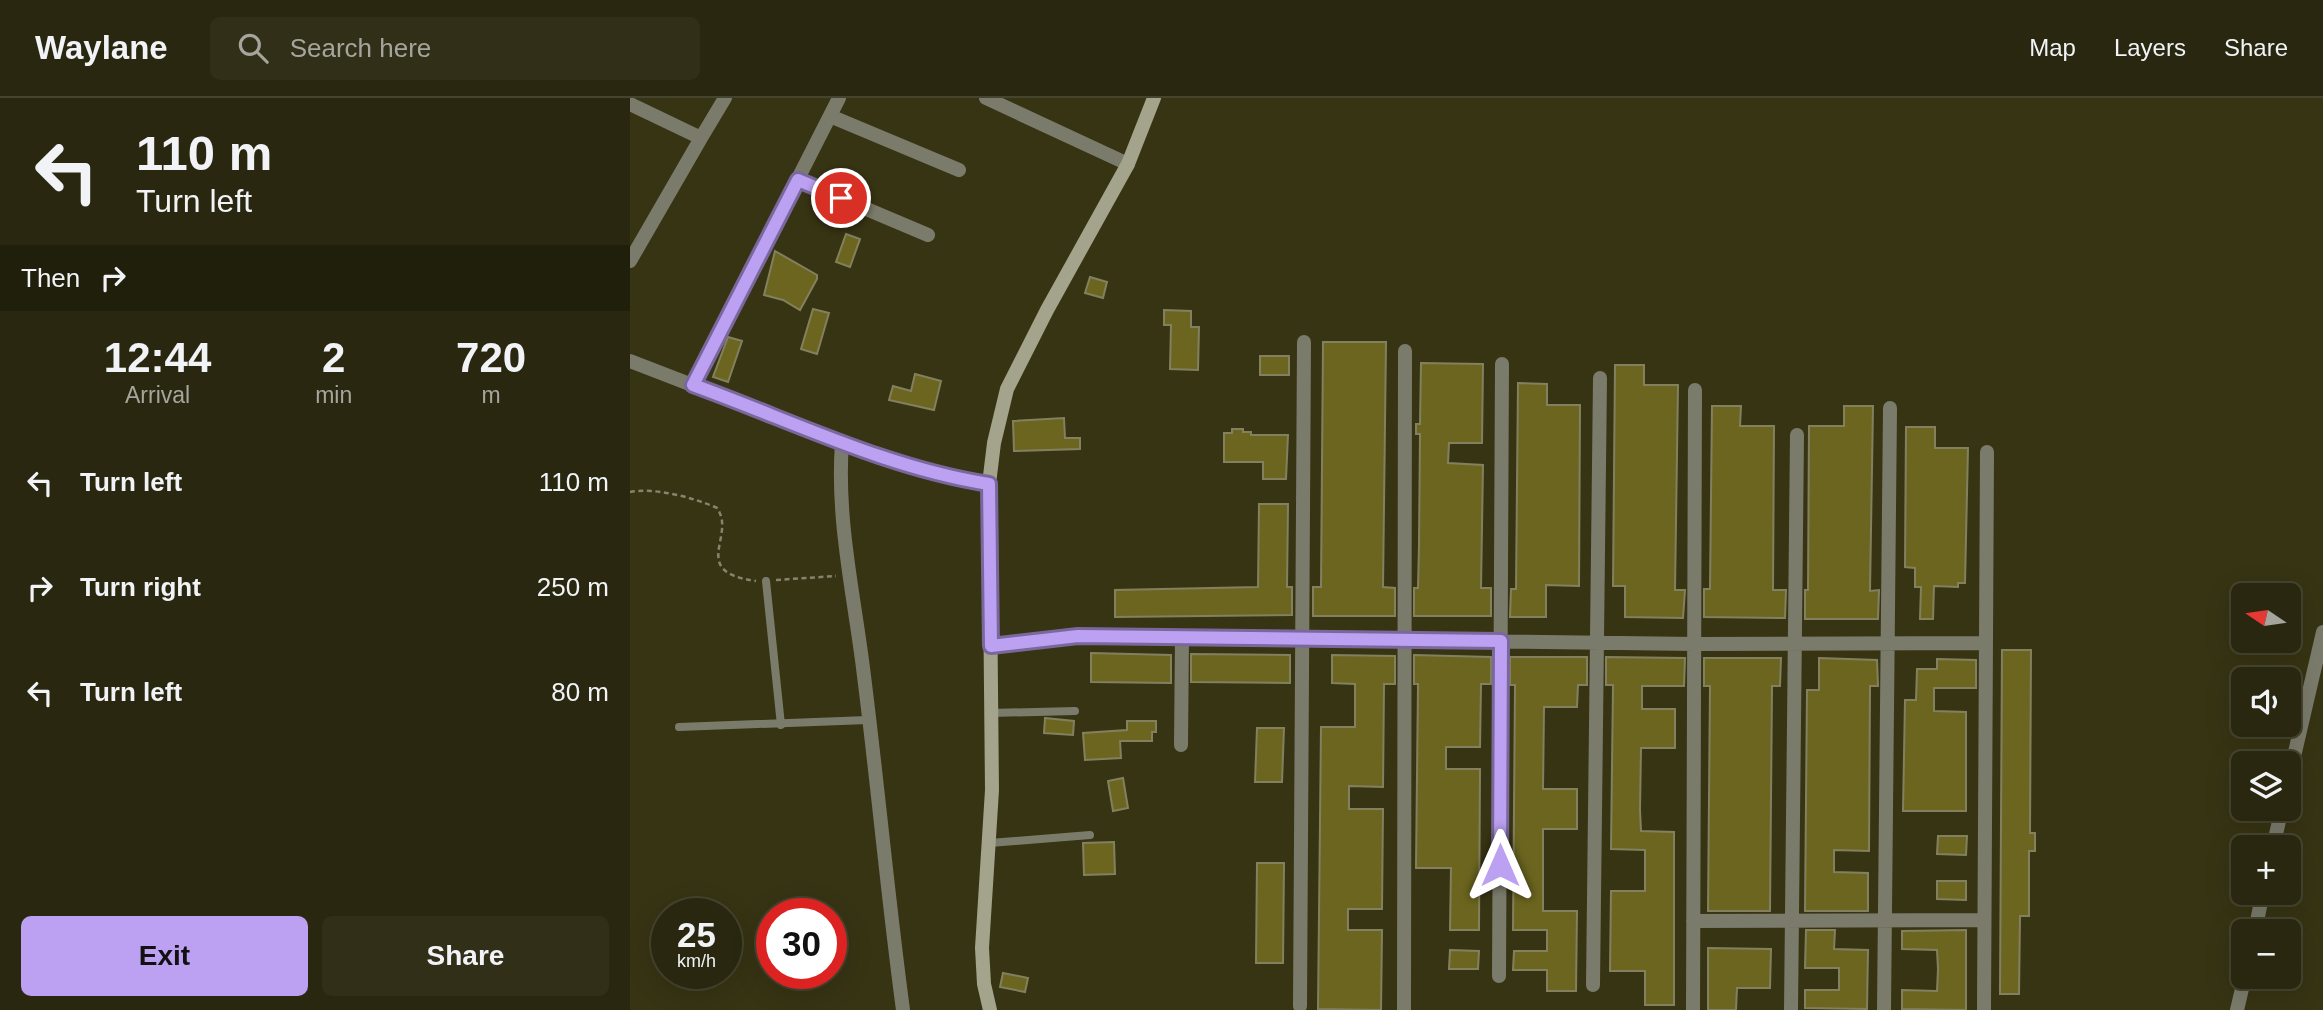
<!DOCTYPE html>
<html lang="en">
<head>
<meta charset="utf-8">
<style>
	:root { --surface:#29270f; --page:#312f18; --text:#f1f3f6; --muted:#a5a59e; --line:#45442f; --accent:#bca0f2 }
	body { margin:0; font-family:Arial,sans-serif; background:var(--page); color:var(--text); height:100vh; display:flex; flex-direction:column; font-size:26px; white-space:nowrap }
	* { box-sizing:border-box; margin:0 }
	p { font-size:23px; color:var(--muted) }
	.icon { flex:none; width:38px; height:38px; fill:none; stroke:currentColor; stroke-width:2; stroke-linecap:round; stroke-linejoin:round }
	.map { position:relative; flex:1; overflow:hidden }
	.drawer { display:flex; flex-direction:column; background:var(--surface); width:630px }
	.drawer>* { flex:none }
	.guide { background:#29270f; color:var(--text); overflow:hidden }
	.needle { width:46px; rotate:283deg }
	.tools { position:absolute; left:1601px; top:485px; display:grid; gap:14px }
	.tools a { display:grid; place-items:center; width:70px; height:70px; border-radius:10px; background:var(--surface); box-shadow:0 7px 28px #0002,0 0 0 2px var(--line); font-size:35px }
	.speed { position:absolute; left:21px; top:800px; display:flex; gap:14px; font-size:35px; font-weight:700; text-align:center }
	.speed>* { display:grid; place-content:center; width:91px; height:91px; border-radius:50%; background:var(--surface); box-shadow:0 7px 28px #0002,0 0 0 2px var(--line); line-height:1 }
	.speed small { font-size:18px; font-weight:400 }
	.speed .limit { border:10px solid #d22; background:#fff; color:#111 }
	.pin { position:absolute; display:grid; place-items:center; width:60px; height:60px; color:#fff; margin:-30px; border:4px solid #fff; border-radius:50%; box-shadow:0 2px 7px #0007 }
	.me { position:absolute; width:77px; margin:-38px; rotate:0deg; stroke-linejoin:round; filter:drop-shadow(0 0 5px #0008) }
	.turn { display:flex; align-items:center; gap:24px; height:147px; padding:0 21px; font-size:32px }
	.turn .icon { width:91px; height:91px; stroke-width:2.5 }
	.turn b { display:block; font-size:49px; line-height:60px }
	.then { display:flex; align-items:center; height:66px; padding:0 21px; background:#0003; gap:14px; font-size:26px }
	.eta { display:flex; justify-content:space-evenly; align-items:center; height:119px; text-align:center }
	.eta b { font-size:42px; font-weight:700; line-height:49px }
	.primary-button { display:flex; gap:14px; margin-top:auto; padding:14px 21px }
	.primary-button a { flex:1; height:80px; border-radius:10px; background:var(--accent); color:#111; font-size:28px; font-weight:700; line-height:80px; text-align:center }
	.primary-button a+a { background:var(--page); color:var(--text) }
	ul { padding:0; list-style:none }
	li { display:flex; align-items:center; gap:21px; height:105px; padding:0 21px }
	li div { flex:1 }
	li b { display:block; font-size:26px }
	li em { font-style:normal }
	header { display:flex; align-items:center; gap:42px; box-sizing:border-box; height:98px; padding:0 35px; background:var(--surface); border-bottom:2px solid var(--line) }
	header strong { font-size:33px }
	nav { display:flex; gap:38px; margin-inline-start:auto; font-size:24px }
	.search { width:490px; height:63px; background:var(--page); display:flex; align-items:center; gap:18px; box-sizing:border-box; padding:0 24px; border-radius:10px; color:var(--muted); font-size:26px }
	main { display:flex; flex:1; min-height:0 }
	.map>svg:first-child { display:block }
</style>
</head>
<body>
<header>
<strong>Waylane</strong>
<div class="search"><svg class="icon" aria-label="search" viewBox="0 0 24 24"><circle cx="10" cy="10" r="6"/><path d="M15 15l6 6"/></svg>Search here</div>
<nav><a>Map</a><a>Layers</a><a>Share</a></nav>
</header>
<main>
<section class="drawer">
<div class="guide">
<div class="turn"><svg class="icon" aria-label="left" viewBox="0 0 24 24"><path d="M17 20v-9H6M10 6l-5 5 5 5"/></svg><div><b>110 m</b>Turn left</div></div>
<div class="then">Then<svg class="icon" aria-label="right" viewBox="0 0 24 24"><path d="M7 20v-9h11M14 6l5 5-5 5"/></svg></div>
</div>
<div class="eta">
<div><b>12:44</b><p>Arrival</p></div>
<div><b>2</b><p>min</p></div>
<div><b>720</b><p>m</p></div>
</div>
<ul>
<li><svg class="icon" aria-label="left" viewBox="0 0 24 24"><path d="M17 20v-9H6M10 6l-5 5 5 5"/></svg><div><b>Turn left</b></div><em>110 m</em></li>
<li><svg class="icon" aria-label="right" viewBox="0 0 24 24"><path d="M7 20v-9h11M14 6l5 5-5 5"/></svg><div><b>Turn right</b></div><em>250 m</em></li>
<li><svg class="icon" aria-label="left" viewBox="0 0 24 24"><path d="M17 20v-9H6M10 6l-5 5 5 5"/></svg><div><b>Turn left</b></div><em>80 m</em></li>
</ul>
<div class="primary-button"><a>Exit</a><a>Share</a></div>
</section>
<div class="map">
<svg width="1693" height="912" viewBox="0 0 1693 912">
	<rect width="100%" height="100%" fill="#373414"/>
	<path fill="#6b6520" stroke="#83805f" stroke-width="2" d="M216,136L230,141L220,169L206,164Z
		M145,153L187,177V181L170,212L153,202L134,197Z
		M460,179L477,184L473,200L455,195Z
		M183,211L199,215L187,256L171,251Z
		M534,212L561,213V229H569L568,272L540,271L541,227H534Z
		M98,239L112,243L98,284L83,279Z
		M693,244H756L753,489L765,490V518H683V489H691Z
		M630,258H659V277H630Z
		M791,265L853,266L852,345H819L818,365L853,367L851,490H861V518H784V490H788L789,447L790,336H786V326H790Z
		M985,267H1014V287H1048L1045,492H1055L1053,520L995,519V488H983Z
		M285,276L311,283L304,312L259,302L263,288L281,293Z
		M888,285L917,286V307H950L949,488L916,487V519H880L881,491H886Z
		M1082,308H1111L1110,328H1144L1143,492H1156L1155,520L1074,519V491H1080Z
		M1214,308H1243L1240,493L1249,492L1248,521H1175V492H1178L1179,328H1214Z
		M434,320L435,340H450V351L384,353L383,323Z
		M1276,329H1305V350H1338L1335,485H1328V489L1304,488L1303,521H1290L1291,489H1285V470L1275,469Z
		M602,331H613V334H621V337H658L656,381H633V364H594V335H602Z
		M629,406H658L657,489H662V517L485,519V492L628,489Z
		M1372,552H1401L1400,735H1405V753H1399V818H1390L1389,896H1370Z
		M461,555L541,557V585L461,584Z
		M561,556L660,557V585L561,584Z
		M702,557L765,558V586H754L753,689L719,688V711H753L752,811H718V832H752L751,912L688,911L691,629H725V586L702,585Z
		M784,557L861,559V586H851L850,649H816V671H850L849,832H820L821,770H786L788,586H784Z
		M880,559H957V587H948L947,609H914L913,691H947V731H913V813H947L946,893H917V872H883L884,853H917V832H883L885,587H880Z
		M976,559L1055,560L1054,588H1012V611H1045V650H1011L1010,712L1011,733L1044,734V907H1015V873H980L981,793H1015V752L981,751L983,587H976Z
		M1074,560H1151L1150,588H1142L1140,813H1078L1080,588H1074Z
		M1189,560L1247,562L1248,588H1240L1239,753L1204,752V774L1238,775V813H1175L1177,592H1189Z
		M1307,561L1346,562V590H1304V613L1336,614V713H1273L1275,602H1286L1287,571H1307Z
		M415,620L444,623L443,637L414,635Z
		M497,623H526V634H522V643H490L491,660L455,662L453,635L497,632Z
		M627,630H654L652,684H625Z
		M493,680L498,710L483,713L478,683Z
		M1308,738H1337L1336,757L1307,756Z
		M484,744L485,776L454,777L453,745Z
		M627,765H654L653,865H626Z
		M1307,783H1336V802L1307,801Z
		M1176,832H1205L1204,851L1238,852L1237,911L1175,910V892H1209V870H1175Z
		M1336,832V912L1272,911V892L1307,893L1308,871L1307,852L1272,851V833Z
		M1078,850L1141,851L1140,890H1107L1106,912H1078Z
		M820,852L849,853L848,871H819Z
		M373,875L398,880L395,894L370,889Z"/>
	<g fill="none" stroke-linecap="round" stroke-linejoin="round">
		<path stroke="#86846b" stroke-width="2.5" stroke-dasharray="5 3.5" stroke-linecap="butt" d="M0,394C24,389 65,400 87,410C107,438 58,474 126,483
			M146,482L206,478"/>
		<path stroke="#7b7b6c" stroke-width="8" d="M136,483L151,627
			M361,615L445,613
			M49,629L238,622
			M360,745L460,737"/>
		<path stroke="#7b7b6c" stroke-width="14" d="M356,0L498,66
			M0,6L71,40L0,163
			M200,18L329,72
			M71,40L95,0
			M168,82L298,137
			M0,263L212,345L327,381L359,386
			M63,287L209,0
			M212,345C206,423 225,501 234,578C248,689 258,801 273,912
			M361,548L448,538L1065,546L1356,545
			M551,647L552,539
			M1659,680L1693,534
			M1643,749L1652,710
			M1063,823L1354,822
			M1625,833L1633,794
			M869,878L872,266
			M963,887L970,280
			M670,908L674,244
			M774,912L775,253
			M1063,912L1065,292
			M1161,912L1167,337
			M1254,912L1260,310
			M1354,912L1357,354
			M1607,912L1615,878"/>
		<path stroke="#a4a38b" stroke-width="14" d="M360,912L354,886L352,850L362,692L359,386L364,345L377,291L417,212L498,66L524,0"/>
	</g>
	<g fill="none" stroke-linecap="round" stroke-linejoin="round">
		<defs>
			<path id="route" d="M211,100L168,82L63,287C160,322 256,370 359,386L361,548L448,538L871,543L870,767"/>
		</defs>
		<use href="#route" stroke="#7a689d" stroke-width="18"/>
		<use href="#route" stroke="#bca0f2" stroke-width="12"/>
	</g>
</svg>
<div class="tools">
<a><svg class="needle" viewBox="-14 -14 28 28"><path d="M0-13l5 13h-10z" fill="#e53935"/><path d="M0 13l5-13h-10z" fill="#a5a59e"/></svg></a>
<a><svg class="icon" aria-label="sound" viewBox="0 0 24 24"><path d="M4 9h4l5-4v14l-5-4H4zM17 9q2 3 0 6"/></svg></a>
<a><svg class="icon" aria-label="layers" viewBox="0 0 24 24"><path d="M12 4l9 5-9 5-9-5zM3 14l9 5 9-5"/></svg></a>
<a>+</a>
<a>−</a>
</div>
<div class="speed"><div>25<small>km/h</small></div><div class="limit">30</div></div>
<div class="pin" style="left:211px;top:100px;background:#d93025"><svg class="icon" aria-label="arrive" viewBox="0 0 24 24"><path d="M6 21V4h12l-3 4 3 4H6"/></svg></div>
<svg class="me" style="left:870px;top:767px" viewBox="-20 -20 40 40"><path d="M0-17L14 15 0 8-14 15z" fill="#bca0f2" stroke="#fff" stroke-width="4"/></svg>
</div>
</main>
</body>
</html>
